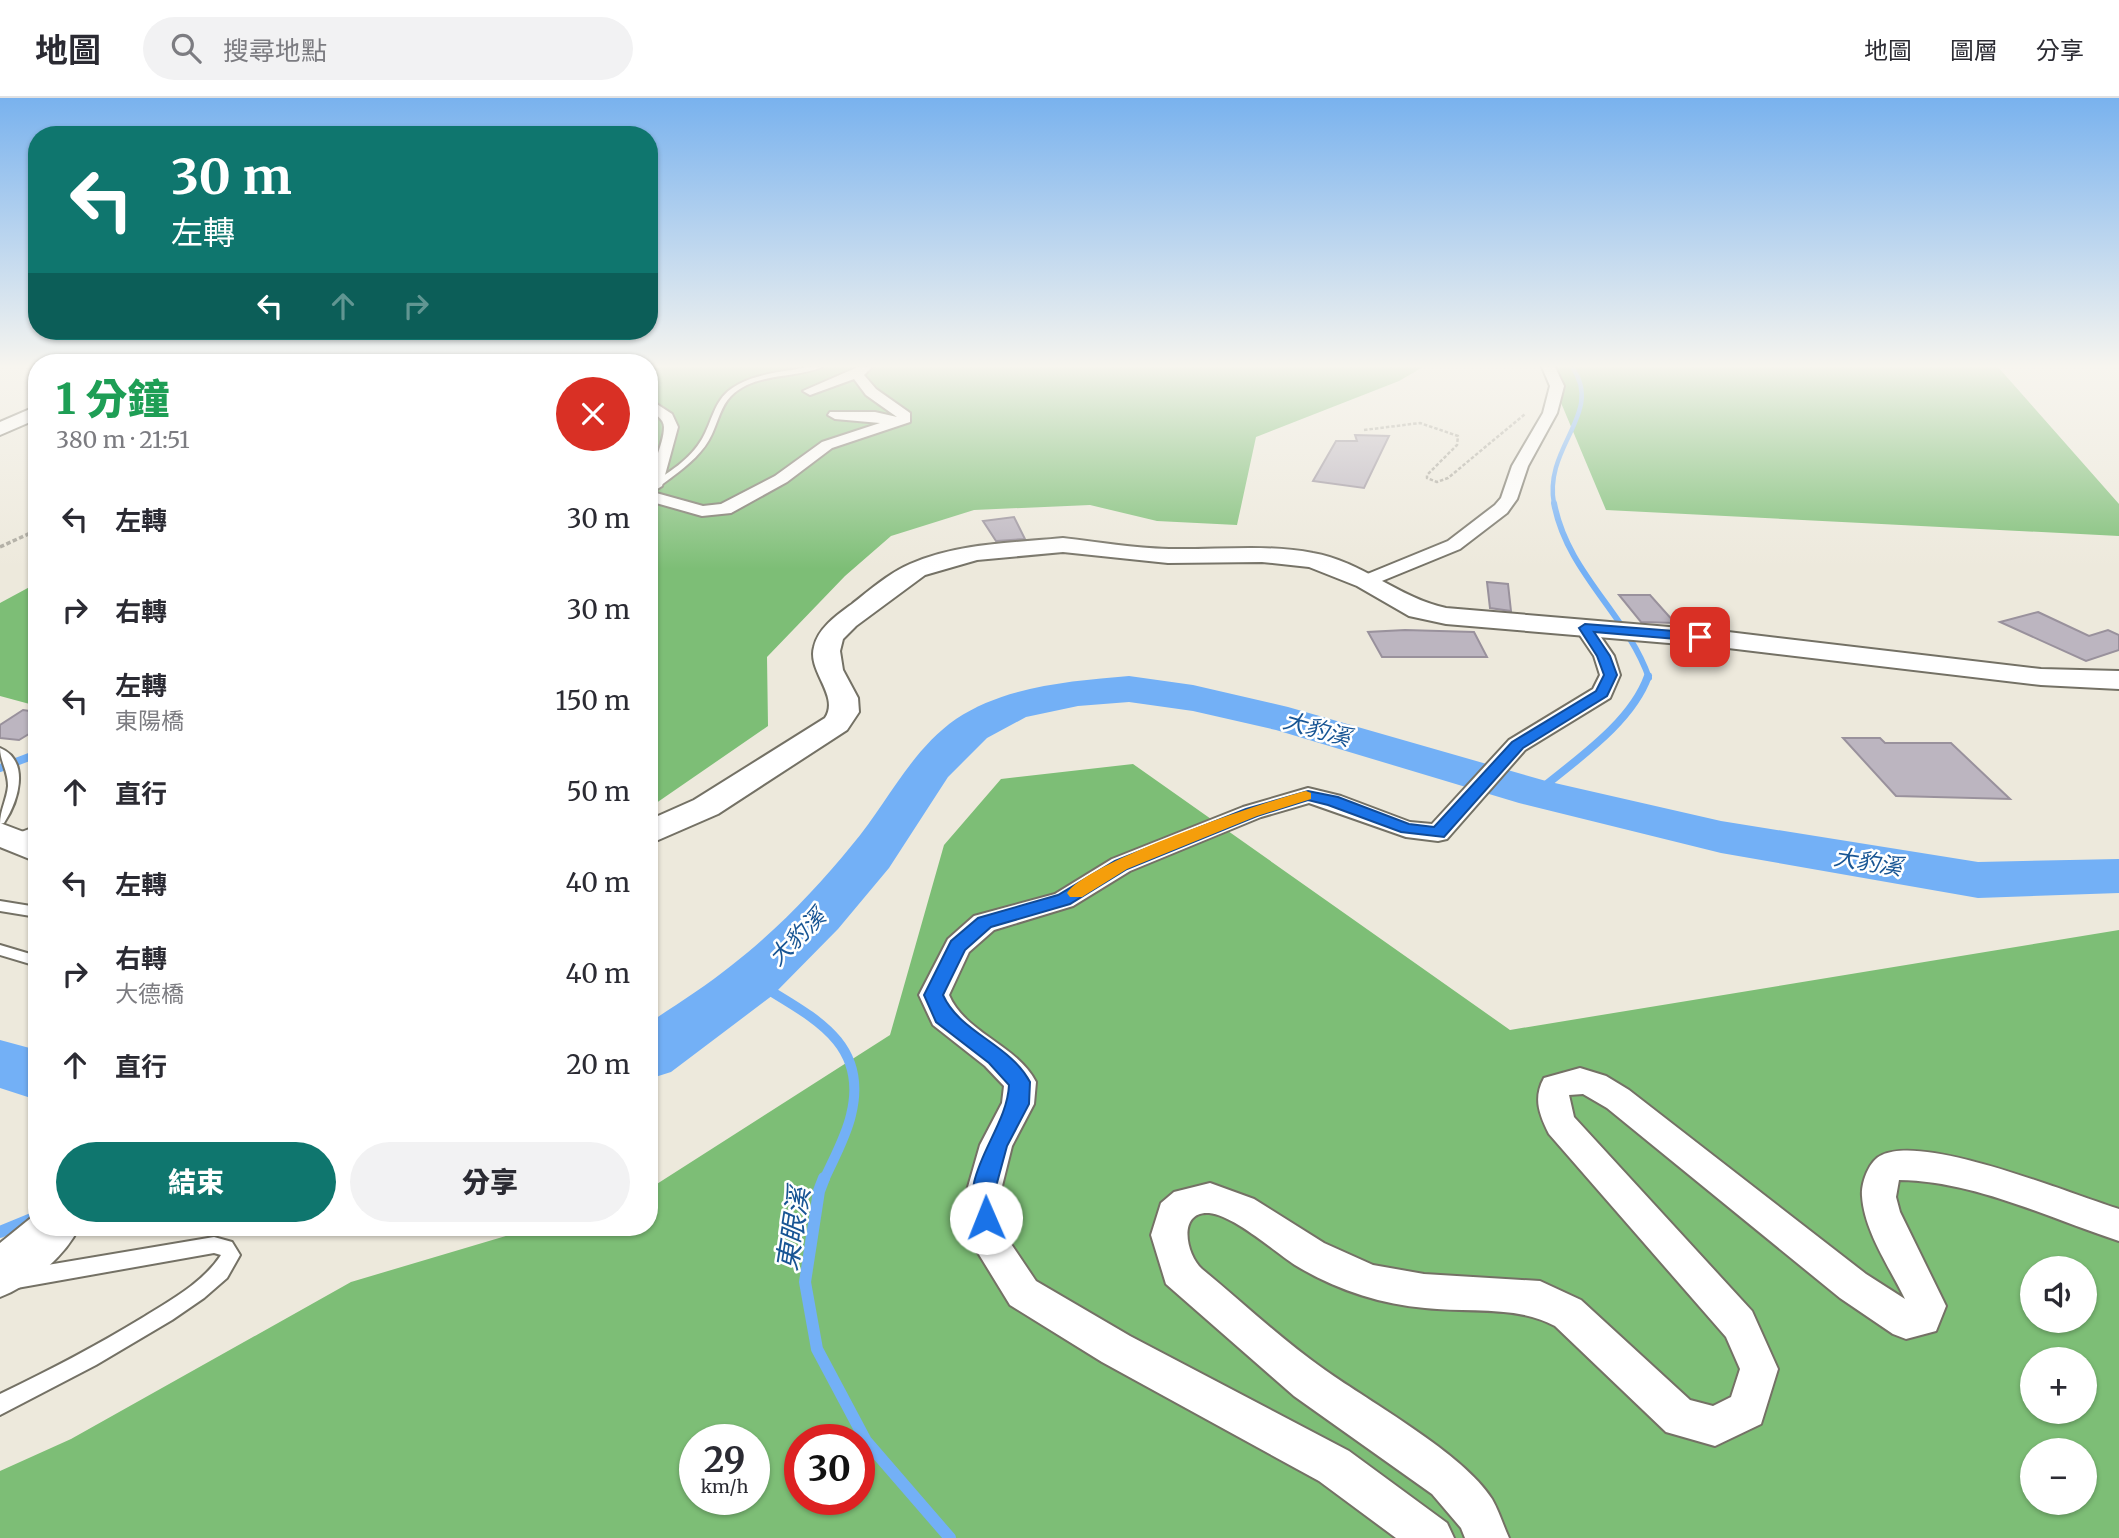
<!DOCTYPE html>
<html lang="zh-TW">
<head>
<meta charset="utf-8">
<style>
	:root { --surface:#fff; --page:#f2f2f3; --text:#2b2b33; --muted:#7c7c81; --line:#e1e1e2; --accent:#0f766e }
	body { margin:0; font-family:Merriweather,"Noto Sans TC",serif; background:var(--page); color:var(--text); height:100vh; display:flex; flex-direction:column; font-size:26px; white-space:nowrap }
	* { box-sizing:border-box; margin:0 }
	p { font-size:23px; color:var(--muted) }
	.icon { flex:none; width:38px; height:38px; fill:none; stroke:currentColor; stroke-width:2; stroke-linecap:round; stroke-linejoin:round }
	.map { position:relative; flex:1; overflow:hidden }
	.panel { position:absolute; left:28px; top:256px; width:630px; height:882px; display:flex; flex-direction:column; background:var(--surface); border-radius:28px; box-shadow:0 2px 5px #0004 }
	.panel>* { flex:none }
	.hud { position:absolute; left:28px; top:28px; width:630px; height:214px; border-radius:28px; box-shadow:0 2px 5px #0004; background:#0f766e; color:#fff; overflow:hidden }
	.buttons { position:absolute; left:2020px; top:1158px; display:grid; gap:14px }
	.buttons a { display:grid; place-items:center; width:77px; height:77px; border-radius:50%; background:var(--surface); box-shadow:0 2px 5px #0004; font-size:35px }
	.speed { position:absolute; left:679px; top:1326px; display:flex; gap:14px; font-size:35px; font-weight:700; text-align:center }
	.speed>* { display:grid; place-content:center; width:91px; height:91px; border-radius:50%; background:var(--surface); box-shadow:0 2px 5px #0004; line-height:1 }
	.speed small { font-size:18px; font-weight:400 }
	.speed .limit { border:10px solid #d22; background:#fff; color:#111 }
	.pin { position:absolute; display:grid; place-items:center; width:60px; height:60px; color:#fff; margin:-30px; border-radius:14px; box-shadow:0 4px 10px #0006 }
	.me { position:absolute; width:77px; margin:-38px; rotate:359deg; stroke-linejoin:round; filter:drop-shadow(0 0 5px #0008) }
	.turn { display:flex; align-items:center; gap:24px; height:147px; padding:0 28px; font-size:32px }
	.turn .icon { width:91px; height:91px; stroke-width:2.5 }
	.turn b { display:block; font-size:49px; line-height:60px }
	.lanes { display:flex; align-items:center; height:66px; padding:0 28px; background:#0003; justify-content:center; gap:35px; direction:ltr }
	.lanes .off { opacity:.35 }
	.round { display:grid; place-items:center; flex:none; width:74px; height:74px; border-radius:37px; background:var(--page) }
	.overview { display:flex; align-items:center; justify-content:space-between; height:119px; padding:0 28px }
	h1 { font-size:42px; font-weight:800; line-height:52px; color:#1e9e55 }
	.cta { display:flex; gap:14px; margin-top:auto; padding:14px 28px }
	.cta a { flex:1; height:80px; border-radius:42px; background:var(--accent); color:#fff; font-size:28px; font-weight:800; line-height:80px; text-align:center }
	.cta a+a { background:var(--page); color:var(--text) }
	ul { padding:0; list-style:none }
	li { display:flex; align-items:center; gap:21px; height:91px; padding:0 28px }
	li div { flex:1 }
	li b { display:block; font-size:26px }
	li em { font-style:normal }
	header { display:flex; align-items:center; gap:42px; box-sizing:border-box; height:98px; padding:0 35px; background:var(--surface); border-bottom:2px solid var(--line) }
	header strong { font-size:33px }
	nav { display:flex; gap:38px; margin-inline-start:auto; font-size:24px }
	.search { width:490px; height:63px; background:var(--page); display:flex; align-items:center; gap:18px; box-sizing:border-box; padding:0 24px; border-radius:38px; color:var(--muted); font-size:26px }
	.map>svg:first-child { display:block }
</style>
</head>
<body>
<header>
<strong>地圖</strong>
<div class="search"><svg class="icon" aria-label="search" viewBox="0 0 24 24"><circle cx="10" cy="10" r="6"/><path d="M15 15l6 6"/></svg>搜尋地點</div>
<nav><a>地圖</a><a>圖層</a><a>分享</a></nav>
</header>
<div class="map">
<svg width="2119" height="1440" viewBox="0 0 2119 1440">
	<rect width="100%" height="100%" fill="#ede9dc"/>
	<path fill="#7dbe76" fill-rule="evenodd" d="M649,269H1423L1399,283L1256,339L1237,427L1157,423L1090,407L974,412L891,438L845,478L767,559L768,628L649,710Z
		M1546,269H1998L2119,406V438L1606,412Z
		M37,485V608L0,598V505Z
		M1133,666L1510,932L2119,832V1440H0V1373L71,1341L351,1184L536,1129H649V1091L890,937L944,747L1001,681ZM2032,1171H2084V1223H2032ZM2032,1262H2084V1314H2032ZM695,1342H754V1402H695ZM800,1342H859V1402H800ZM2032,1353H2084V1405H2032Z"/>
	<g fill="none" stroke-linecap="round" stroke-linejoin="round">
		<path stroke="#73b0f6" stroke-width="4.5" d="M1554,406C1543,348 1605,315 1572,269"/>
		<path stroke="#73b0f6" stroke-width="6" d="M1554,405C1567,475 1627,516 1649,580"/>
		<path stroke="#73b0f6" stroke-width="8" d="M0,670L37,656
			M1536,695C1574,663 1631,626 1648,578"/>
		<path stroke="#73b0f6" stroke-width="10" d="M753,882C807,917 870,941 851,1017C846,1039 833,1062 824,1082"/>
		<path stroke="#73b0f6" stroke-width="12" d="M824,1080L819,1093L805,1184L817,1251L866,1343L950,1440
			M0,1134L34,1120"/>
		<path fill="#73b0f6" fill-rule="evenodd" d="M1129,578L1193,587L1288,609L1546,683L1721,723L1978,764L2119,761V795L1978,800L1721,755L1519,705L1276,632L1193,613L1129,604L1078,608L1026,619L987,640L948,679L889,770L838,831L773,897L671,974L649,981V925C677,906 706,888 732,867C776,833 817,790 852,747C887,706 910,653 956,621C1005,588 1071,583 1129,578Z
			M0,942L37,952V1002L0,990Z"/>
	</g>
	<path fill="#bcb5c0" stroke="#99919c" stroke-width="2" d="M1355,337L1389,338L1364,390L1313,383L1336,343H1357Z
		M1014,419L1025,441L996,443L983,423Z
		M1487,484L1508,486L1511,513L1490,510Z
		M1619,497H1650L1675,525L1641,524Z
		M2038,514L2089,538L2108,532L2119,537V552L2086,563L2000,524Z
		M1405,532L1474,534L1487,559H1382L1368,534Z
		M23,612L37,614V631L19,642L0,640V627Z
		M1843,640H1880L1885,645H1951L2010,701L1896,698Z"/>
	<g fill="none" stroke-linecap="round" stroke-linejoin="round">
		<defs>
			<path id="lane" d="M809,269H822C794,281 755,274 731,298C721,308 718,323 712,336C704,354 688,367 672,379C665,384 658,391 649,391V387C668,375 690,362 702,341C712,324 714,303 731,291C753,275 784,274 809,269Z
				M0,650C31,663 18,704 4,725L0,726C0,712 7,701 8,688C8,673 0,663 0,650Z
				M37,728V737L15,745L9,741L11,738Z
				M0,803L37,809V819L0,813Z
				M0,847L37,858V868L0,857Z
				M214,1139L232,1144L240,1157L227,1180L204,1200L172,1222L96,1267L0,1317V1296C48,1273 96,1248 142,1220C169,1203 203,1185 221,1157L214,1155L0,1193V1175Z"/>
			<path id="street" d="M858,269H872L864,277L876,291L910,315V324L832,350L787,384L731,415L702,418L649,403V393L703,408L721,406L775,378L822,344L880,325L835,321L828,317L830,314H875L897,319L866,297L854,281L810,297L803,293Z
				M1542,269H1555L1564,288L1557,315L1528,368L1517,401L1507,415L1460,451L1372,487H1360L1357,483L1360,479L1448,443L1495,407L1501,400L1512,368L1543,315L1550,288Z
				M649,301L672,316L678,329L662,388L654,393L649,392C649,370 664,348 664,329C664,321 655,316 649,312Z
				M1585,524L1592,526L1614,558L1620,577L1610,600L1525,652L1447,741L1438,743L1406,739L1309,705L1261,719L1130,773L1073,808L994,832L969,854L949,897C965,935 1016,946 1036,984L1034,1006L1012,1048L1000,1096L1007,1140L1036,1183L1130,1238L1349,1353L1447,1425L1454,1440H1396L1319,1383L1102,1264L1010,1207L972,1145L966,1096L980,1047L1002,1005L1004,988L985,968L933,927L919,897L948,841L974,818L1055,796L1112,761L1243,709L1308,690L1341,698L1410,724L1432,726L1509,642L1593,591L1600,577L1594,558L1575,530Z
				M1580,970L1606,978L1629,992L1866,1176L1905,1201C1890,1170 1864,1133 1862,1098C1861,1085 1869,1062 1882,1057C1926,1036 2070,1096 2119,1111V1143C2048,1120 1975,1083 1899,1082L1896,1099L1900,1114L1946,1208L1936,1233L1906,1241L1893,1236L1840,1200L1607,1010L1583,996L1569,997L1574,1019L1752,1213L1778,1271L1761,1326L1715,1348L1666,1334L1555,1228C1517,1207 1467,1215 1425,1210C1380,1206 1334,1191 1295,1167C1274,1153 1233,1117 1209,1115C1177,1113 1186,1157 1202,1171C1242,1204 1282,1242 1325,1272C1370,1304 1464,1356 1492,1401C1499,1413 1503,1427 1509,1440H1465L1461,1430L1432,1396L1294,1298L1166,1186L1151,1137L1161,1105L1174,1094L1210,1085L1254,1101L1324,1145L1373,1167L1424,1176L1540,1183L1581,1202L1690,1302L1713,1308L1731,1299L1740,1271L1726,1239L1549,1036C1539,1016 1533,1000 1544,980Z"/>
			<path id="secondary" d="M37,308V321L0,337V324Z
				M1063,440C1098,444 1134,450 1169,451C1217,452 1266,446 1313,455C1361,463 1399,500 1446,510L1728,534L2041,571L2119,573V591L2041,587L1728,550L1446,526L1409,518L1357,488L1309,469L1262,464L1168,465L1063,454L977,462L925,477L856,528L843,541L840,553L843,572L858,600L859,614L847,632L718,716L649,746V722L694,702L825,620C840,598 807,573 814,549C818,530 837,517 852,506C870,492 889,475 910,466C957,445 1012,445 1063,440Z
				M0,725L37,739V764L0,749Z
				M37,1115V1129H79C66,1158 29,1188 0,1199V1145Z"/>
		</defs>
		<use href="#lane" stroke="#747165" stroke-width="4"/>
		<use href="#street" stroke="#747165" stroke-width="4"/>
		<use href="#secondary" stroke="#747165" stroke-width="4"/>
		<path stroke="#aba89e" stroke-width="2.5" stroke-dasharray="3.5 2" stroke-linecap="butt" d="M1364,332L1420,325L1458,338L1457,347L1427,377V380L1437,384L1448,380L1525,316"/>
		<path stroke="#aba89e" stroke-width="3.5" stroke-dasharray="4.5 2.5" stroke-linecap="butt" d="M0,449L37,432"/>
		<use href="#lane" fill="#fff" fill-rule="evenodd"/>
		<use href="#street" fill="#fff" fill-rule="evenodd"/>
		<use href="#secondary" fill="#fff" fill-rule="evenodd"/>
	</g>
	<linearGradient id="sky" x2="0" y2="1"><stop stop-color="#79b2ee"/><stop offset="0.57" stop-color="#f7f5ef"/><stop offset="1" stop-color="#f7f5ef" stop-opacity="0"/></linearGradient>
	<rect width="2119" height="471" fill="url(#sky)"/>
	<path fill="#1a73e8" stroke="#114b97" stroke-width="2" d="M1585,526L1700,535L1707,539L1700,543L1594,534L1610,558L1617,577L1607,598L1523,650L1444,739L1401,734L1328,707L1308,702L1257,718L1127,771L1070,806L991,829L965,852L943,897C960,935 1010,946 1030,984L1029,1006L1007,1048L994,1096L998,1120L994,1128L986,1130L978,1128C955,1077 1007,1034 1009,987L989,965L936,924L924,897L951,843L978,820L1058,797L1115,763L1246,711L1308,693L1338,699L1409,726L1434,729L1512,644L1596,593L1604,577L1597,558L1579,530Z"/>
	<path fill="#f59e0b" d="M1306,693L1311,695V701L1257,718L1127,771L1082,799H1070L1067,795C1089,763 1263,704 1306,693Z"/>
	<g text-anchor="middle" stroke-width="5" stroke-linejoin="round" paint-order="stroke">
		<g font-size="23" font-style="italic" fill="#185594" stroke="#fff">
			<text transform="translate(1317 631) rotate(16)" y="8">大豹溪</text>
			<text transform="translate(1868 764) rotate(9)" y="8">大豹溪</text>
			<text transform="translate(797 839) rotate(-45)" y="8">大豹溪</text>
		</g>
		<g font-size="28" font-style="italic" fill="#185594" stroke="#fff">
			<text transform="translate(793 1131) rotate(-81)" y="10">東眼溪</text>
		</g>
	</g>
</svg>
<div class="buttons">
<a><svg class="icon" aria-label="sound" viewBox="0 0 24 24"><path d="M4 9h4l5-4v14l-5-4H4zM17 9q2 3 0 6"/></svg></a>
<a>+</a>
<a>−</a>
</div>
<div class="speed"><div>29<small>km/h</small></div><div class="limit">30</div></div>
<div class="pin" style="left:1700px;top:539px;background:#d93025"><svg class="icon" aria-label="arrive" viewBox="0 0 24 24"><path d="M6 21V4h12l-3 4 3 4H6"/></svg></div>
<svg class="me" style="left:986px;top:1120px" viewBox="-20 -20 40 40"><circle r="19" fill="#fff"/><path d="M0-13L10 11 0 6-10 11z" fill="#1a73e8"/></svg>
<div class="hud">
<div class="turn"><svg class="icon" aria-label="left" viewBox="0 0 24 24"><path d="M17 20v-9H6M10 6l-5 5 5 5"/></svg><div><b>30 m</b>左轉</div></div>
<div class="lanes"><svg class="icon" aria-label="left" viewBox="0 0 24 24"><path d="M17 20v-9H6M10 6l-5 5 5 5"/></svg><svg class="icon off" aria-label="ahead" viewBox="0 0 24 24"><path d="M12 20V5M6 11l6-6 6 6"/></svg><svg class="icon off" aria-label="right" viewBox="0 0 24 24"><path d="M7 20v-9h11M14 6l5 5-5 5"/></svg></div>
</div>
<section class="panel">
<div class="overview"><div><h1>1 分鐘</h1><p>380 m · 21:51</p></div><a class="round" style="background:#d93025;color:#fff"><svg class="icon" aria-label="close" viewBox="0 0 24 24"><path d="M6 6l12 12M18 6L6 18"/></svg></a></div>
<ul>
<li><svg class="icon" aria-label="left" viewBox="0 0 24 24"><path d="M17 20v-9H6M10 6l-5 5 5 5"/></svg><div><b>左轉</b></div><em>30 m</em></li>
<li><svg class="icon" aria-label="right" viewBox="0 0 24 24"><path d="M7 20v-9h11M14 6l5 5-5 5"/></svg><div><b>右轉</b></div><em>30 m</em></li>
<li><svg class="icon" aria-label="left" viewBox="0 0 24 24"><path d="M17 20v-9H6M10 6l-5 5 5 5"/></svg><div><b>左轉</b><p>東陽橋</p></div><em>150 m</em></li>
<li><svg class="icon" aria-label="ahead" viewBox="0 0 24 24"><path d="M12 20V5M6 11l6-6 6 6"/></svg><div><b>直行</b></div><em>50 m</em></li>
<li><svg class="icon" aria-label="left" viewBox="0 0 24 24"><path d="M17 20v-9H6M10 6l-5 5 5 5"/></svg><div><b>左轉</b></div><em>40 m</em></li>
<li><svg class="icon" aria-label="right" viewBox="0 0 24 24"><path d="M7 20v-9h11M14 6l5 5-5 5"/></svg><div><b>右轉</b><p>大德橋</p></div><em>40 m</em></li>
<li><svg class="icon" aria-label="ahead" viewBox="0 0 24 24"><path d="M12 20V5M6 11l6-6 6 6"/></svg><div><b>直行</b></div><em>20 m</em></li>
</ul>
<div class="cta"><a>結束</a><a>分享</a></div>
</section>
</div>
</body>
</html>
